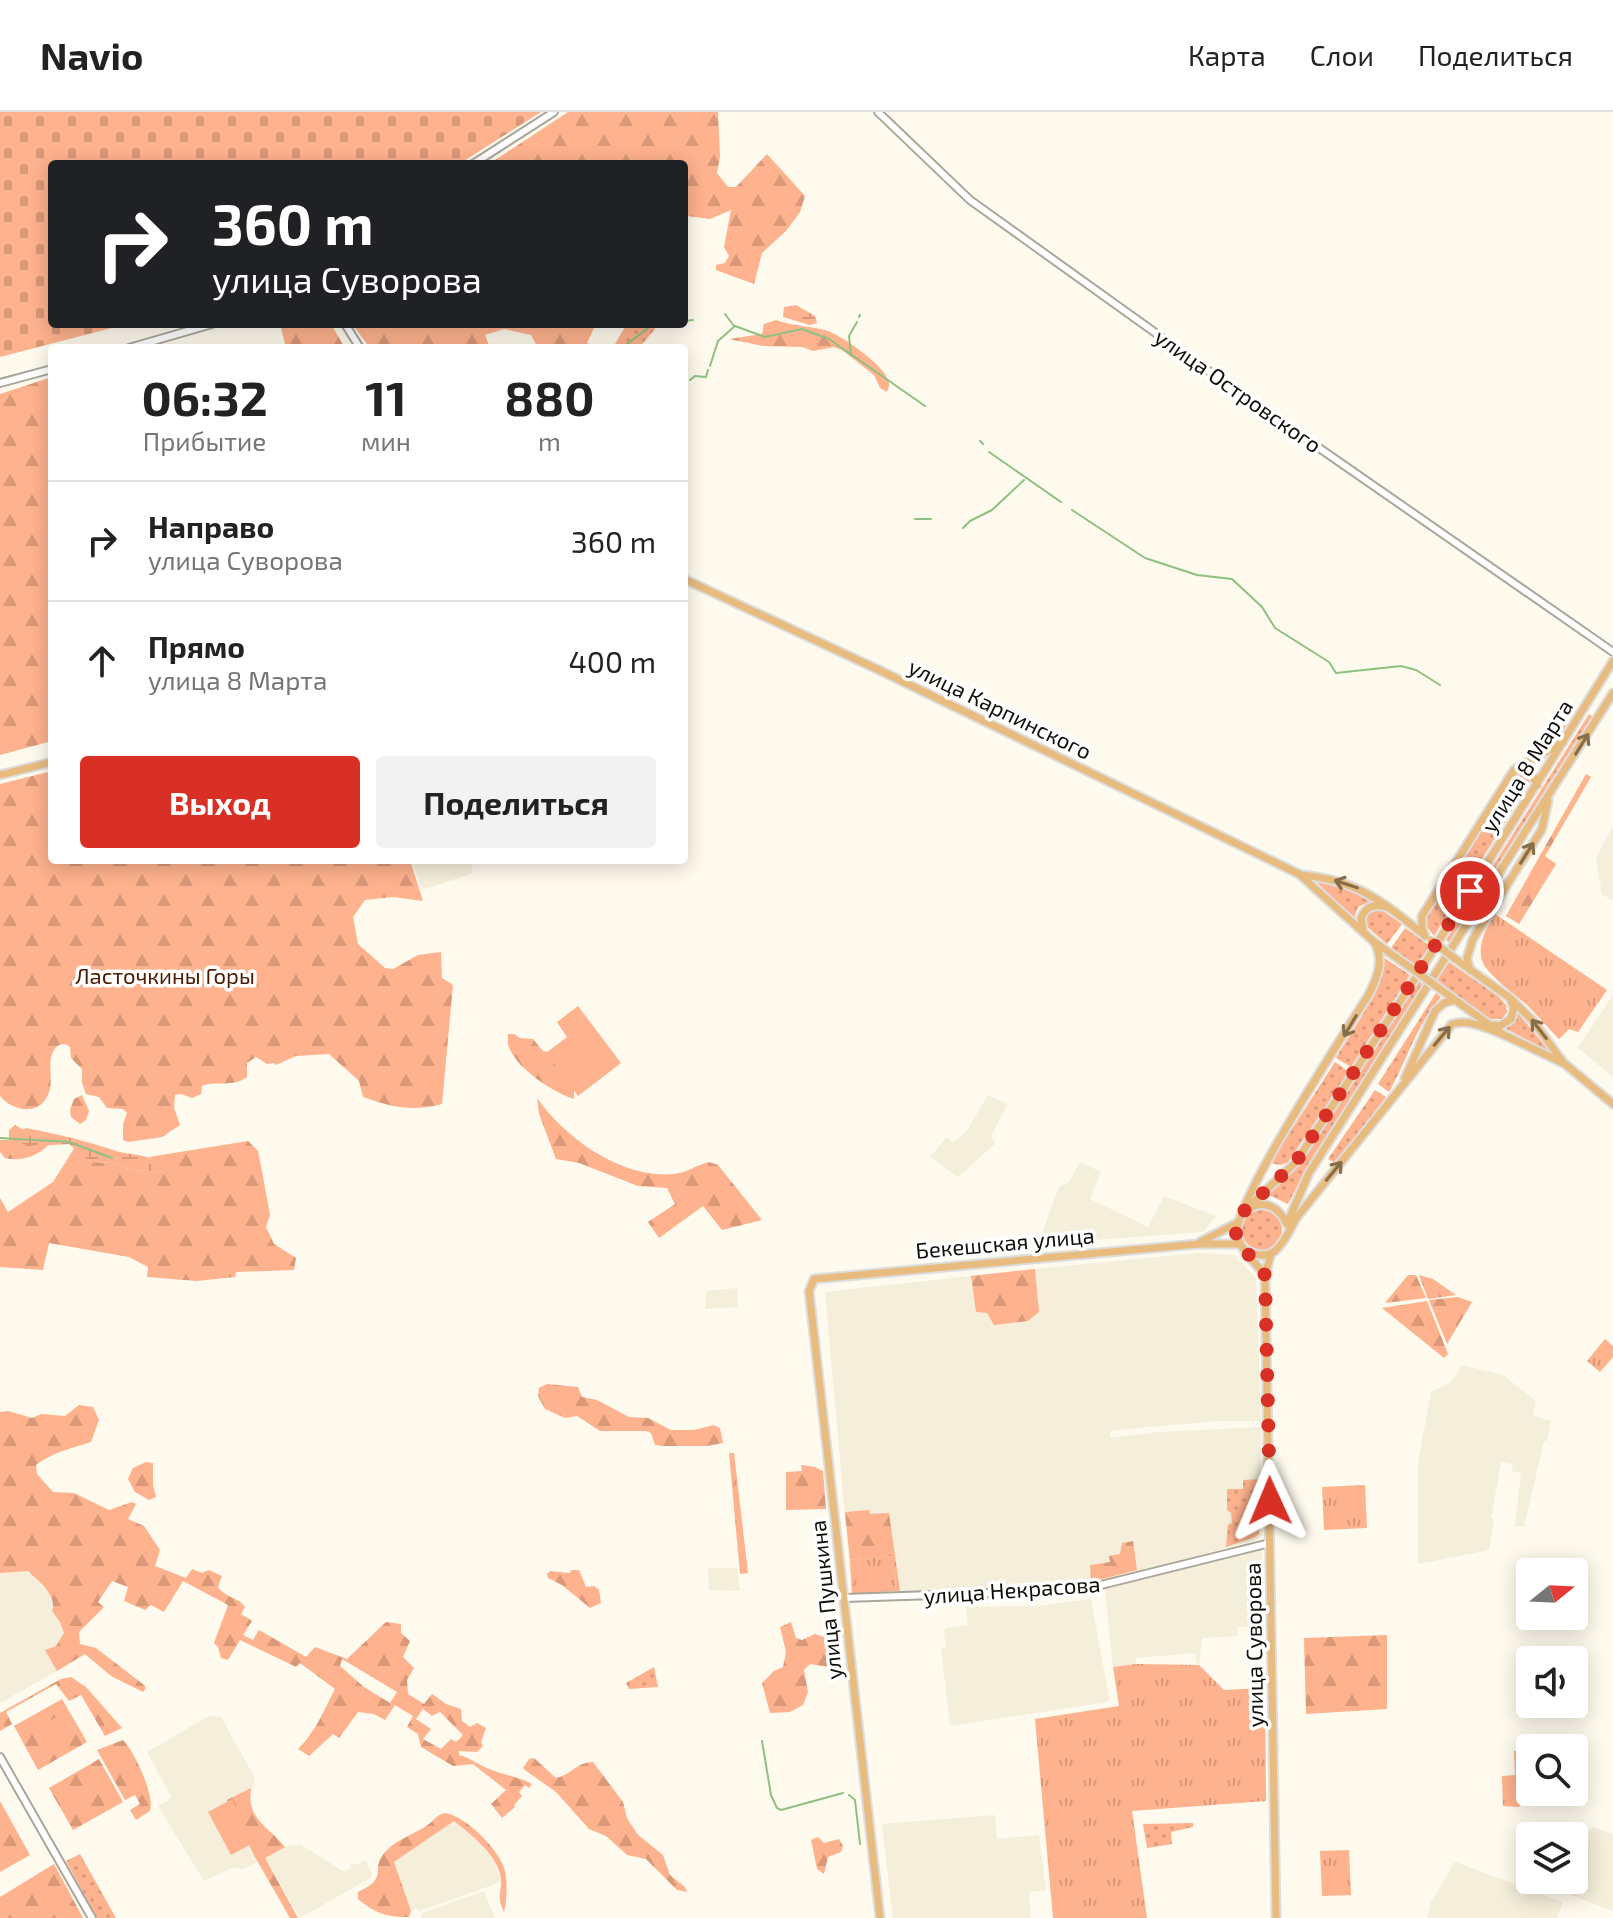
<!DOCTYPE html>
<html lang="ru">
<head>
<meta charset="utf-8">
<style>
	:root { --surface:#fff; --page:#f2f2f2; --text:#222; --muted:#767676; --line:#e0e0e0; --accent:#d93025 }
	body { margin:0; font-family:"Exo 2",sans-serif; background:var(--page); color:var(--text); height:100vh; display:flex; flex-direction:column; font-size:30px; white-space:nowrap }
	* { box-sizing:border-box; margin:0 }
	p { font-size:26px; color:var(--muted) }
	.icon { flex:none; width:44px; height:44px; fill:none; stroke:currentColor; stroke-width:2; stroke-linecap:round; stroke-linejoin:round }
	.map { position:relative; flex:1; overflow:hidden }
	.side { position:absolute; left:48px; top:232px; width:640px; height:520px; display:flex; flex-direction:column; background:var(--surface); border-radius:8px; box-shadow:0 4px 20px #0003 }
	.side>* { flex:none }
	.banner { position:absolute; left:48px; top:48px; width:640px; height:168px; border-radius:8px; box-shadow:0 4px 20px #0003; background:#202124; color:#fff; overflow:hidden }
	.needle { width:52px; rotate:72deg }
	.buttons { position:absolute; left:1516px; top:1446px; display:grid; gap:16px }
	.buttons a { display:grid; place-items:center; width:72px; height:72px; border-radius:8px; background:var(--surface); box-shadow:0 4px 20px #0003; font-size:40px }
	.pin { position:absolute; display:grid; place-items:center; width:68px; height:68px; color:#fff; margin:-34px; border:4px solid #fff; border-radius:50%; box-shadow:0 2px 8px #0007 }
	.me { position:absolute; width:88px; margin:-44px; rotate:359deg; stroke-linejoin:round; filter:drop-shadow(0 0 6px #0008) }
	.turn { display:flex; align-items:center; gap:28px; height:168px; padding:0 32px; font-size:36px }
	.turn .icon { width:104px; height:104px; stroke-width:2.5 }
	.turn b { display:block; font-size:56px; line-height:68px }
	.eta { display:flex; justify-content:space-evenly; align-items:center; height:136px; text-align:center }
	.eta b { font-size:48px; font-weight:700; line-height:56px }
	.button { display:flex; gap:16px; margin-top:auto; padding:16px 32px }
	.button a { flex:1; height:92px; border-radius:8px; background:var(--accent); color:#fff; font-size:32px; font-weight:700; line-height:92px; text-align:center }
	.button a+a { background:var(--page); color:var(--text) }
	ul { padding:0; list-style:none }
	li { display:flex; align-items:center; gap:24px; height:120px; padding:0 32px; border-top:2px solid var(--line) }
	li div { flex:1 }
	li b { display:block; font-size:30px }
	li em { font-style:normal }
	header { display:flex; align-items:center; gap:48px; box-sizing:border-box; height:112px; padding:0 40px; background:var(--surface); border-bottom:2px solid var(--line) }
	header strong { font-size:38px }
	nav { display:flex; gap:44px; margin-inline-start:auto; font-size:28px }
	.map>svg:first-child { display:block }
</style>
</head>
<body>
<header>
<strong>Navio</strong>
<nav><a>Карта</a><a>Слои</a><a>Поделиться</a></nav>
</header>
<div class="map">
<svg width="1613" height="1806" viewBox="0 0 1613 1806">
	<defs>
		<pattern id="grass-dots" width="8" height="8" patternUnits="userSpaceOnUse" patternTransform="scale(2)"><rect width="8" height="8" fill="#feb28d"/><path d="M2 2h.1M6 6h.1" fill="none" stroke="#d99878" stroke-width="1.8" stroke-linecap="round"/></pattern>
		<pattern id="forest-firs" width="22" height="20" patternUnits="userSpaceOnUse" patternTransform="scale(2)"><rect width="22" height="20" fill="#feb28d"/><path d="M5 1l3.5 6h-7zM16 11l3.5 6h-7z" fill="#d99878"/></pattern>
		<pattern id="wetland-marsh" width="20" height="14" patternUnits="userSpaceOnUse" patternTransform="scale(2)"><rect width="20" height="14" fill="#feb28d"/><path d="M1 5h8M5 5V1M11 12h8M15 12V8" fill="none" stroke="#d99878"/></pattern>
		<pattern id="cemetery-stones" width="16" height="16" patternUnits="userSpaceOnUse" patternTransform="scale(2)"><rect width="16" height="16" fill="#feb28d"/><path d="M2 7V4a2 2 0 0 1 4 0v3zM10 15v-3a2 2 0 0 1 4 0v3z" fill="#d99878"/></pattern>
		<pattern id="park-tufts" width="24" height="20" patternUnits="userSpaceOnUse" patternTransform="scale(2)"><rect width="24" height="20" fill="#feb28d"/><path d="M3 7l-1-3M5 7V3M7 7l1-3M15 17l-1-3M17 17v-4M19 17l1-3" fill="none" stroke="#d99878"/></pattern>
	</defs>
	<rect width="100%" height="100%" fill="#fefaed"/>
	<path fill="#f4eeda" d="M1613,714V789L1602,782L1596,746Z
		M412,748H471L473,761L422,778Z
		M1613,883V965L1578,936Z
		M988,983L1008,992L991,1024L995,1032L958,1065L930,1045L947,1025L953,1031L966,1020Z
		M1080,1050L1101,1060L1090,1087L1148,1115L1164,1084L1216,1104L1203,1120L1038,1132L1059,1075L1069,1070Z
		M1198,1141L1234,1143L1256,1166L1261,1309H1220L1136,1316L1110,1319V1326L1159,1320L1261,1315V1423L1258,1427L1104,1470L1064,1477L896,1479L852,1482L825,1180L971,1164L976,1200L987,1201L994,1212L1039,1200L1035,1157Z
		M737,1176L738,1195L705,1197L706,1179Z
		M1462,1253L1503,1263L1536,1289L1533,1304L1551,1309L1547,1329H1544L1524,1415L1515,1414L1521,1361L1511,1359L1513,1352L1501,1350L1491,1406L1494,1407L1489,1438L1418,1452V1351L1431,1280L1450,1271Z
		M1262,1438L1261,1515H1237V1524L1202,1526L1199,1552H1197L1195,1541L1136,1546V1552L1113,1555L1105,1477Z
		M708,1456H737L740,1479L709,1478Z
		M26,1458L53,1486L55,1492L52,1500L61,1510L64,1520L56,1534L46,1538L57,1559L0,1591V1461Z
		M1091,1487L1109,1586L1107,1590L950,1614L941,1536L946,1535L944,1520L946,1516L968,1513L966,1495L1036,1494Z
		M209,1604L221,1605L255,1666L249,1690L257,1708L285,1735L300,1732L344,1760L351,1756L350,1753L354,1751L356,1753L366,1748L372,1763L370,1766L300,1806L265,1746L244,1757L232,1756L204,1769L158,1694L172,1686L147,1640Z
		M995,1703L997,1727L1039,1723L1046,1778L1029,1780L1031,1806H893L882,1712Z
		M454,1709L479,1730L494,1749L501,1770L419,1799L417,1796L411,1799L394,1750Z
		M1593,1715L1613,1722V1799L1563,1780L1565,1768H1574V1729Z
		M1455,1750L1563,1790L1557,1806H1427L1431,1790Z
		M484,1779L495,1806H421L423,1801Z"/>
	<path fill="url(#grass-dots)" d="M631,212H654L655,217L639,236H617L615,232L625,215Z
		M1565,600L1568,603L1565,616L1556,628L1530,645L1557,603Z
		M1589,602L1592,604L1449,830L1446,828Z
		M1522,660L1527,661L1530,670L1434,824L1425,812L1426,805L1518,663Z
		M1316,769L1343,775L1373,788L1358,795L1353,809Z
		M1380,797L1402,812L1387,832L1366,814L1367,801Z
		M1405,816L1430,834L1416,853L1391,836Z
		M1383,845L1410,863L1351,955L1336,946C1352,918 1384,877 1383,845Z
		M1449,850L1499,885L1506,893L1507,900L1502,907H1490L1435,868Z
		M1418,869L1423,872L1310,1050L1288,1092L1267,1082L1298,1054Z
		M1436,881L1441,885C1417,912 1407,948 1389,980L1378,972Z
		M1518,901L1549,939L1506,917L1514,910Z
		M1335,950L1349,960L1288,1050L1281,1053L1270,1051Z
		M1375,978L1386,985L1335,1051L1328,1047Z
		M1242 1118a20 20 0 1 1 40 0a20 20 0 1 1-40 0Z
		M1259,1367V1422L1255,1425L1226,1435L1228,1413L1232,1411L1231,1401L1227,1398V1377H1243V1368Z
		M654,1555L658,1575L629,1577L626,1571Z
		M1193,1711V1715L1171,1720L1172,1732L1147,1736L1143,1712Z
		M80,1742L116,1806H97L66,1749Z"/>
	<path fill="url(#forest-firs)" fill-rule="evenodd" d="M568,0H718L720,45L717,61L728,75H736L767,42L805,84L800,100L786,119L762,141L754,172L716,158V153L725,151L729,144L724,135L731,98L710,107L687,104L684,101V52H489Z
		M776,208C793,214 808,214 825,218C840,222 884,253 888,268C890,273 889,274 887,280L880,276L874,263L842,238L834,235L813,239L802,235L763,234L729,227L762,222L764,212Z
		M280,212H331L345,236H286Z
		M352,212H596L587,231L599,236H538L531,223L504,217L485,223L490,236H370Z
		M52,265V629L0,643V282Z
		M52,659V748H410L423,789L393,785L365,788L353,805L358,832L385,856L393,857L418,843L441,840L442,866L453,873L442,992C414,1000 390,995 363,985L359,969L329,942L296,944L276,953L274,951L267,952L256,945L247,951V965C232,976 217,968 202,974L201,982L192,986L181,982L175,983L174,996L180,1013L162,1025L128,1030L123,1028V1012L127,1001L123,997L107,996L99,985L86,982L82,971V957L71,946L70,935L65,932C59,933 58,932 54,938C45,951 57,972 45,988C34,1004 10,997 0,984V672Z
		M1586,662L1591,665L1545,744L1556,752L1519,812L1506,804Z
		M508,922H514L520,926L533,927L543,939L551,941L574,976V987C554,981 516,956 509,935C507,931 508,926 508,922Z
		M82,983L89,999L86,1008L80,1012L71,1005L70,998L74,987Z
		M537,986C566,1027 622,1067 674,1062C686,1061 697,1053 709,1050L718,1053L762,1108L722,1118L703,1094L659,1126L648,1110L675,1092L667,1076L638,1074L579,1051L556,1047L539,1002Z
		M15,1013L49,1032C39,1044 20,1050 5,1046L0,1040V1028H9V1018Z
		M248,1029L258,1039L261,1054L270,1103L266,1115L274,1132L296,1146L294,1158L236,1160L235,1165L197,1169L147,1165L148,1155L129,1145L49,1131L43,1158L0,1155V1086L8,1100L53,1070L75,1035L91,1050L116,1051L131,1058L164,1060L149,1045Z
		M1035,1157L1039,1200L1028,1209L994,1213L987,1201L976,1200L971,1164Z
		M1408,1163H1416L1426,1186L1385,1191Z
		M1419,1163L1433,1167L1456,1183L1428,1187Z
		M1458,1185L1472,1190L1447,1232L1429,1188Z
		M1427,1189L1448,1242L1444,1246L1382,1196Z
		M547,1272L578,1275L582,1285L597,1288L629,1305L648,1306L671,1318H694L714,1313L720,1316L723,1331L707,1334H662L655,1333L651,1321L646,1319H600L577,1304L565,1306L545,1297L538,1284L539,1276Z
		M79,1293L93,1295L99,1308L91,1330C72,1336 51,1341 36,1353L37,1362L53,1380L74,1381L109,1398L132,1390L136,1392L128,1407L144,1414L160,1438L155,1454L186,1466L192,1457L202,1461L209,1458L222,1464L218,1475C225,1486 239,1485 245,1495L241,1502L252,1509L243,1523L253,1528L259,1518L306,1545L315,1535L347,1547L386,1510L401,1512V1521L410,1529L403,1545L414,1556L407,1568L408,1582L424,1592L432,1582L446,1592L461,1597L462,1609L470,1615L477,1611L486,1616L481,1630L483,1634L477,1640L459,1639V1643C471,1646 478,1653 489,1657C503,1663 517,1664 532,1672L529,1676L525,1673L519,1680L522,1684L514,1693L515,1695L502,1706L491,1692L506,1678L473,1652L453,1654L421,1635L418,1622L407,1615L413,1604L395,1593L385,1608L374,1602L358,1600L339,1626L333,1622L309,1644L298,1637C315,1621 324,1598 335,1577L300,1551L296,1555L240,1528L228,1548L221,1546L218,1535L214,1531L228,1493L183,1469L164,1500L151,1493L145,1498L124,1489L128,1475L112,1469L98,1490L104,1495L79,1520L80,1532L96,1536L144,1573L146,1576L143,1580L111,1564L85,1542L57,1559L45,1538L56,1534L64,1521L60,1510L52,1499C58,1484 39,1470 28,1459L0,1461V1300L8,1299L32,1306L41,1302L65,1304ZM342,1547L397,1580L390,1591L364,1575L340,1554ZM423,1597L432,1604L440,1600L463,1623L456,1630L451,1627L441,1637L423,1627L431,1617L416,1607Z
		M146,1350L153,1351V1373L156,1385L149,1388L135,1380L128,1367L133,1356Z
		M801,1353L815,1355L823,1359L826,1397L786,1398V1360L802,1359Z
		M869,1398L870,1402L889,1401L900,1479H896L893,1444L850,1448L845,1400Z
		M1133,1429L1137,1458L1091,1470L1090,1453L1110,1450L1109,1444L1120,1442L1122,1431Z
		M572,1458H579L586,1475L594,1474L599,1478L601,1491L590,1496L562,1473L548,1466L547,1462L550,1459L569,1461Z
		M791,1510L796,1526L802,1528L815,1522L831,1527L834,1552L829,1555L810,1552L804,1558L808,1580L803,1593L790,1600L770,1601L762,1571L774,1559L783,1555L786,1540L780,1515Z
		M1387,1523V1597L1306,1602L1304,1526Z
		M71,1565L86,1575L122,1616L105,1624L81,1583L69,1589L56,1572L6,1600L12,1612L0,1619V1601L61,1567Z
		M62,1587L87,1630L38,1658L14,1614Z
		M123,1628C134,1639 155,1683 150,1699L136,1708L130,1698L140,1692L135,1683L125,1688L97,1638Z
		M534,1646L556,1666C571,1663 577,1650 593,1650L623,1690L627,1706L638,1723L663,1743L670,1763L685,1775L687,1780L677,1778L646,1747L627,1743L606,1724L589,1717L556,1680L525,1658L523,1656L529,1647Z
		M99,1647L123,1690L73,1718L49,1676Z
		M251,1676C246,1707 268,1714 285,1735L265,1746L298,1806H290L255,1745L227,1688Z
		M0,1689L30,1743L0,1760Z
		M445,1701C466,1704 498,1737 504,1756C508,1767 507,1789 504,1800C497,1785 501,1784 501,1769C500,1744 471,1723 454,1709L394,1750L411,1799L409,1805C390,1806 374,1801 358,1787V1780C391,1765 369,1757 385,1740C396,1727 416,1722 429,1712C435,1707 437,1703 445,1701Z
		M818,1725L824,1731L839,1727L843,1734L841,1740L828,1745L824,1762L817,1757L811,1728Z
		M54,1752L83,1806H0V1785Z"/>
	<path fill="url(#wetland-marsh)" d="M796,193L815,204L817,211L810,213L783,205L784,195Z
		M26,1016C57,1022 87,1029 116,1039C126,1042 137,1042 147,1045C153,1047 160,1055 166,1060L131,1058L116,1051L91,1050L69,1032L37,1034L17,1031V1022Z"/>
	<path fill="url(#cemetery-stones)" d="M0,0H541L459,52H52V212H127L0,245Z"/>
	<path fill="url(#park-tufts)" d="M1495,802L1607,878L1578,920L1569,917L1559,927C1548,916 1539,905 1528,894C1516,882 1482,861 1481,844C1479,829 1487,815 1495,802Z
		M1605,1227L1613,1234V1245L1600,1260L1587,1249Z
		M729,1341H734L748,1461L740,1462Z
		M1365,1373L1367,1416L1324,1418L1322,1375Z
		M893,1444L896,1479L852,1482L850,1448Z
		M1136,1552L1199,1553L1224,1578L1265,1576L1266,1689L1132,1699L1147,1806H1053L1035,1607L1119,1594L1113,1555Z
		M1530,1638V1680H1542V1682L1530,1683L1519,1695L1503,1694L1502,1664L1515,1663L1514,1639Z
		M1349,1738L1351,1783L1322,1784L1320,1739Z"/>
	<path fill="#feb28d" d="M578,894L621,951L578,984L546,941L567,925L557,910Z
		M58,1604L68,1621L42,1636L32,1619Z
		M232,1687L255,1730L231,1743L208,1700Z"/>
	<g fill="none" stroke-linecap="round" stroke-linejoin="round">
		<path stroke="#8dc182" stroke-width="2" d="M725,202L734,214
			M859,205L860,203
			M684,209L693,208
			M627,232L652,213
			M851,243L849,224L857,210
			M710,254L718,229L735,214L765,225L802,217L829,227L925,294
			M690,268L695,264L706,265L708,258
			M980,329L983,332
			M989,340L1061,390
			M1072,398L1145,446L1197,463L1232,467L1262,495L1275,516L1329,550L1336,561L1401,554L1416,558L1440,573
			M915,407H931
			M963,416L970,409L992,398L1024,368
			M0,1026L69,1030L112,1046
			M762,1629L771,1683L777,1696L781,1698L843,1681
			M849,1683L855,1688L860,1732"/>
		<defs>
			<path id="secondary" d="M878,0L970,88L1217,265L1613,540
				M473,52L554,0
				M345,212L360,236
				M129,236L212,212
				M0,271L52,257
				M844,1486L1081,1478L1270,1431
				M0,1645L92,1806"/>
			<path id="primary" d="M684,467L879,558L1299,762L1373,829L1411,856
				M1514,660L1521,657L1531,659L1537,673
				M0,663L52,650
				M1301,763C1357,768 1382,789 1424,823
				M1363,817L1361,806C1366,794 1374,792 1387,795
				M1425,824L1422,816V804L1514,658L1563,630
				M1454,846L1510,886L1533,909L1563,950
				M1470,858L1467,846L1473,827L1542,717L1548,689
				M1436,874L1502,922L1565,952L1613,992
				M1493,913L1500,914L1511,907L1514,896L1511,889
				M1405,966L1435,899L1444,891L1455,888
				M1249,1096C1266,1087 1279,1096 1287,1112
				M1244,1099L1296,1050L1420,859L1613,549
				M1287,1112L1309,1061L1613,581
				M1200,1130L1237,1111
				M1248,1139C1277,1154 1285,1125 1297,1105L1452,912C1470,907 1486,916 1502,922
				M1271,1142L1265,1163L1276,1806
				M1265,1163C1256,1152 1240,1137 1237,1123C1231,1094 1347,918 1369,882C1377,866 1385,848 1374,830
				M880,1806L809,1179L814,1167L1198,1132H1240"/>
		</defs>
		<use href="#secondary" stroke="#aaa69a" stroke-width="10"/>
		<use href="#primary" stroke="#dedddd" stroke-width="11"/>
		<use href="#secondary" stroke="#fff" stroke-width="6"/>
		<use href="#primary" stroke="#e8bc7f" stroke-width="7"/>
		<defs>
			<path id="primary-bridge" d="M1431,828L1454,846
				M1411,856L1436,874"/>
		</defs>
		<use href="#primary-bridge" stroke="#dedddd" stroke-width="11" stroke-linecap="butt"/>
		<use href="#primary-bridge" stroke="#e8bc7f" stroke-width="7"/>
	</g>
	<defs><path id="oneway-shaft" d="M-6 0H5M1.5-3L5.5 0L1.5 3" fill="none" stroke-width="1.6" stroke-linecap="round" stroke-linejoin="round" transform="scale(2)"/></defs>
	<g stroke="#876e4a">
		<use href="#oneway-shaft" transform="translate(1582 632) rotate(-58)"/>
		<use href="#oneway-shaft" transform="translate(1527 741) rotate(-58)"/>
		<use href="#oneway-shaft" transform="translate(1346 772) rotate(-162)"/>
		<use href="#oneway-shaft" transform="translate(1350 914) rotate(121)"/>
		<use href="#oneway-shaft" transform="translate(1539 917) rotate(-128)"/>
		<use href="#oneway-shaft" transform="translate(1442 924) rotate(-50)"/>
		<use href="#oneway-shaft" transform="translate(1334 1059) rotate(-51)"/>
	</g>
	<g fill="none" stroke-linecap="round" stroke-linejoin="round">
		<path stroke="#d93025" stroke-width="14" stroke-dasharray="0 25.2" d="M1270,1389L1265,1163L1240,1132L1236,1122L1237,1111L1244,1099L1296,1050L1470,779"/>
	</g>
	<g text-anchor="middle" stroke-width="7" stroke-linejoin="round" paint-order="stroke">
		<g font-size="22" fill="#100f0a" stroke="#fff">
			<text transform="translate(1238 279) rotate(35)" y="8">улица Островского</text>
			<text transform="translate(1000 597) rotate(26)" y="8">улица Карпинского</text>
			<text transform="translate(1527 654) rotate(-58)" y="8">улица 8 Марта</text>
			<text transform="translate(1005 1131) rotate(-5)" y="8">Бекешская улица</text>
			<text transform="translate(1012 1478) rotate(-4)" y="8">улица Некрасова</text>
			<text transform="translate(826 1488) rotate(-96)" y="8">улица Пушкина</text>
			<text transform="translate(1254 1533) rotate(-91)" y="8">улица Суворова</text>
		</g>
		<g font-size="22" fill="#4b1c01" stroke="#fff">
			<text x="165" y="872">Ласточкины Горы</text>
		</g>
	</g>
</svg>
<div class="buttons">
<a><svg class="needle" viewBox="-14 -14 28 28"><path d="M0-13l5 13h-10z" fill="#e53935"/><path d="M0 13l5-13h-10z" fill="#767676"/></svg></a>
<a><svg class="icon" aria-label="sound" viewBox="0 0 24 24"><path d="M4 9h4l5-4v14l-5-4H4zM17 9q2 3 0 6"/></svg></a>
<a><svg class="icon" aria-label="search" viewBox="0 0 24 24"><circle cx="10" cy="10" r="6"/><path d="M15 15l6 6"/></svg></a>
<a><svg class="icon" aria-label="layers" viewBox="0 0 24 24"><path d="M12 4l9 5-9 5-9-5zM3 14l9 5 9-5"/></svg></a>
</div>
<div class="pin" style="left:1470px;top:779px;background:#d93025"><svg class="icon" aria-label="arrive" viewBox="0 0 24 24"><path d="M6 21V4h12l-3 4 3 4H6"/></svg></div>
<svg class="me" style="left:1270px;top:1389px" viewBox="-20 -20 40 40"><path d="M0-17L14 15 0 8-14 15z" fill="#d93025" stroke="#fff" stroke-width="4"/></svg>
<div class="banner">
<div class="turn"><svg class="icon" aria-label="right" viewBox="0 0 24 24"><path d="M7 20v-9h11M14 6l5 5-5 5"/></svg><div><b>360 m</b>улица Суворова</div></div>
</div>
<section class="side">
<div class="eta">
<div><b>06:32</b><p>Прибытие</p></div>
<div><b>11</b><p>мин</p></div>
<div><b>880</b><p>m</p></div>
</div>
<ul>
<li><svg class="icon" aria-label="right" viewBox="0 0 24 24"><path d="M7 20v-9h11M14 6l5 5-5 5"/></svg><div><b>Направо</b><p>улица Суворова</p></div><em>360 m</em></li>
<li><svg class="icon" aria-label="ahead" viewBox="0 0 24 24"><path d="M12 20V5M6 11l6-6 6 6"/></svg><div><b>Прямо</b><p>улица 8 Марта</p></div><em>400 m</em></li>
</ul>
<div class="button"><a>Выход</a><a>Поделиться</a></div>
</section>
</div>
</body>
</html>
